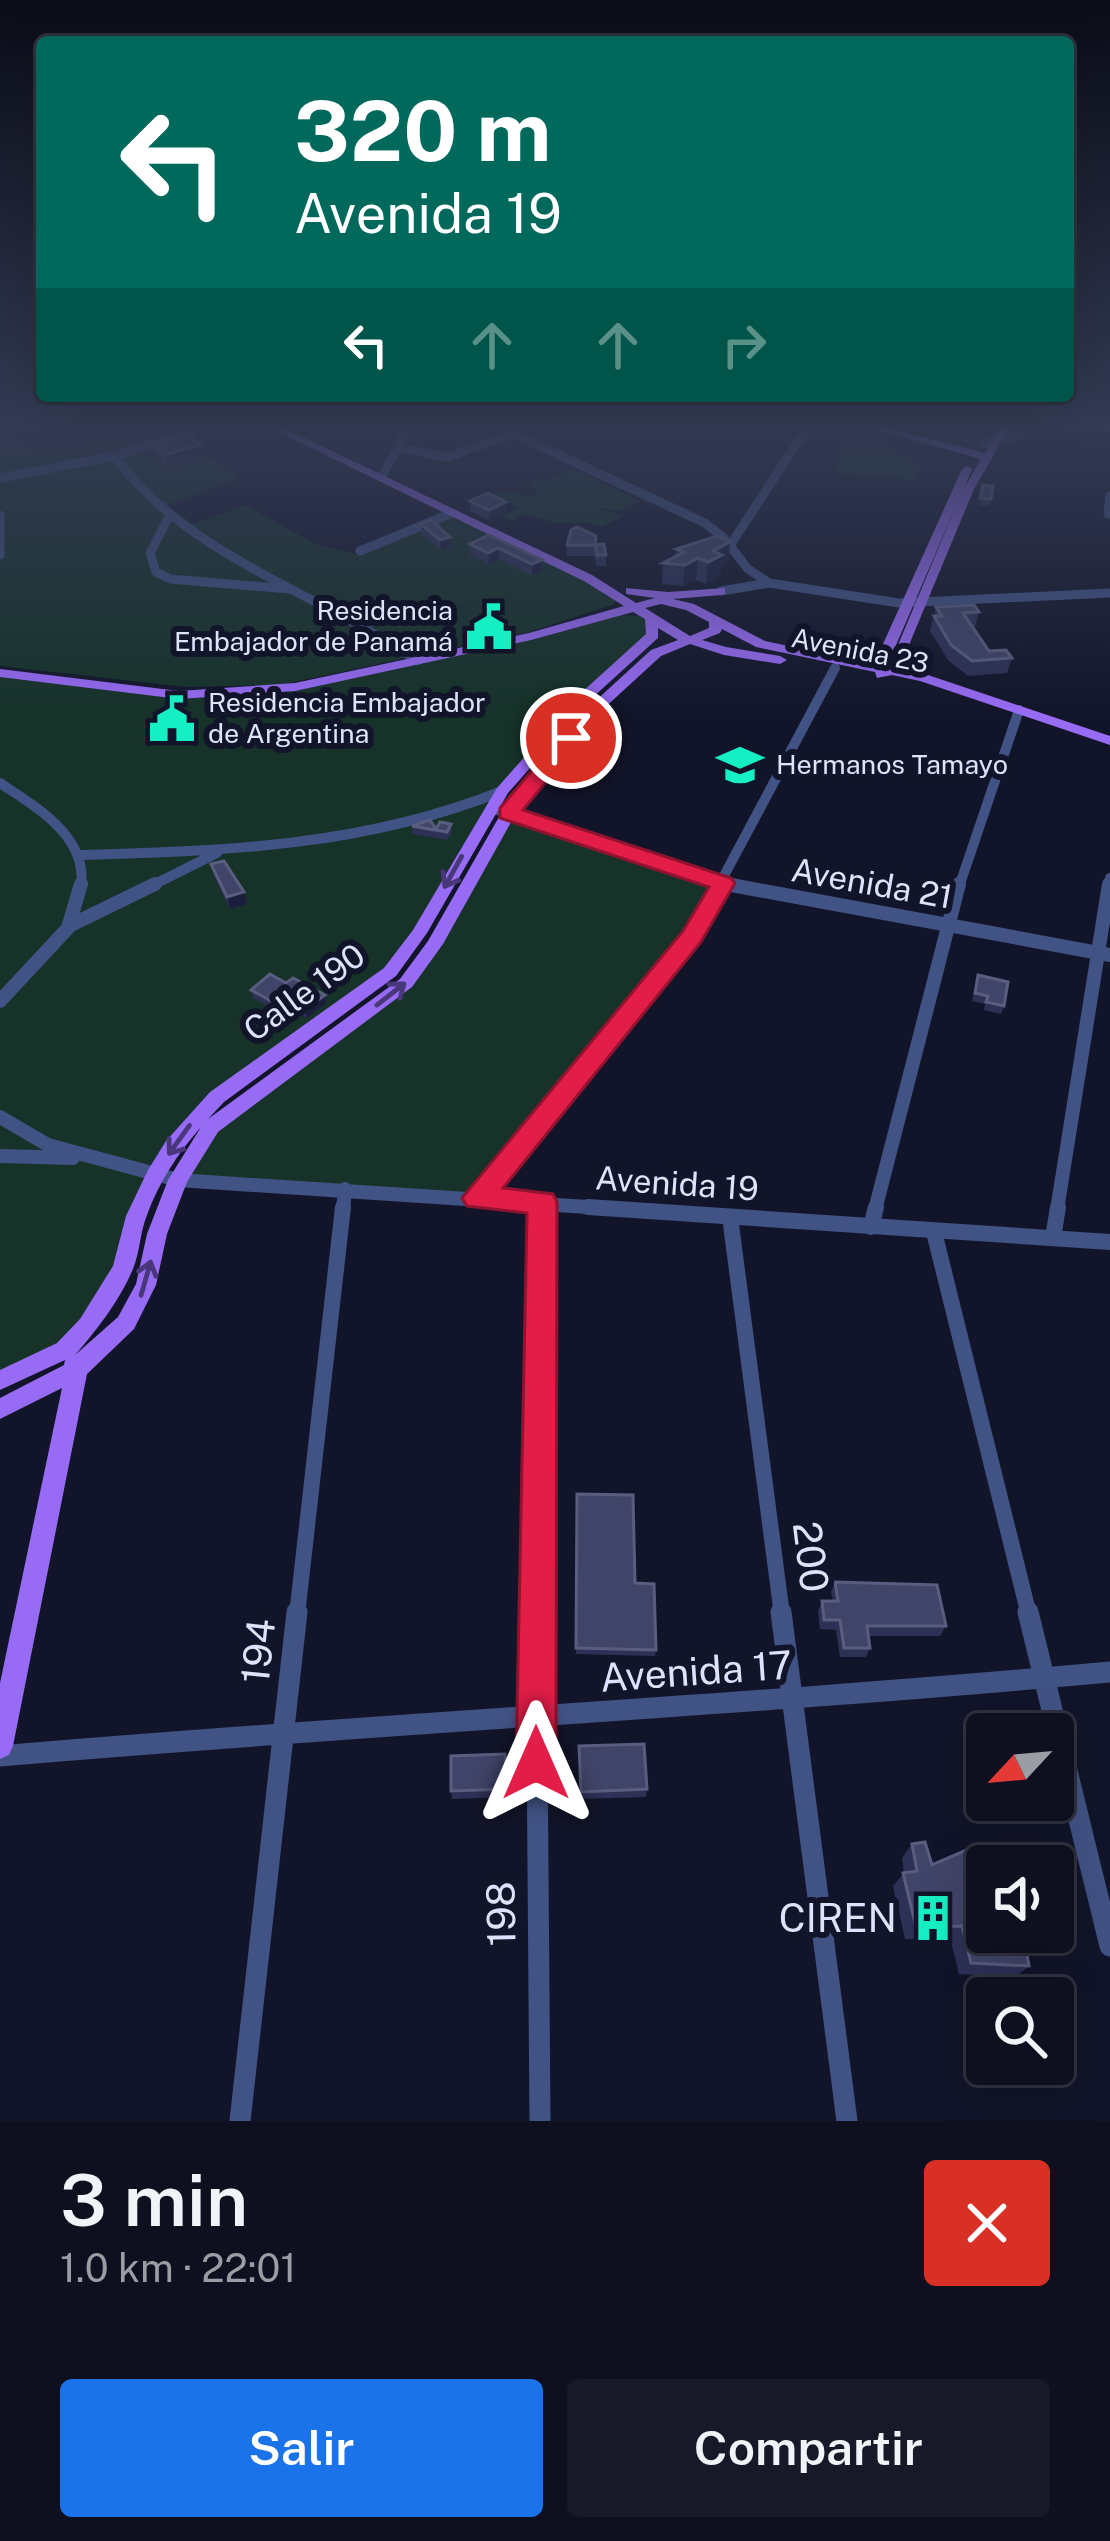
<!DOCTYPE html>
<html lang="es">
<head>
<meta charset="utf-8">
<style>
	:root { --surface:#0e101f; --page:#171928; --text:#f1f3f6; --muted:#9b9da4; --line:#2e303d; --accent:#1a73e8 }
	body { margin:0; font-family:"Public Sans",sans-serif; background:var(--page); color:var(--text); height:100vh; display:flex; flex-direction:column; font-size:45px; white-space:nowrap }
	* { box-sizing:border-box; margin:0 }
	p { font-size:39px; color:var(--muted) }
	.icon { flex:none; width:66px; height:66px; fill:none; stroke:currentColor; stroke-width:2; stroke-linecap:round; stroke-linejoin:round }
	.map { position:relative; height:2121px; overflow:hidden }
	.panel { display:flex; flex-direction:column; background:var(--surface); flex:1 }
	.panel>* { flex:none }
	.banner { position:absolute; left:36px; top:36px; width:1038px; height:366px; border-radius:12px; box-shadow:0 12px 48px #0002,0 0 0 3px var(--line); background:#00695c; color:#fff; overflow:hidden }
	.needle { width:78px; rotate:244deg }
	.fabs { position:absolute; left:966px; top:1713px; display:grid; gap:24px }
	.fabs a { display:grid; place-items:center; width:108px; height:108px; border-radius:12px; background:var(--surface); box-shadow:0 12px 48px #0002,0 0 0 3px var(--line); font-size:60px }
	.pin { position:absolute; display:grid; place-items:center; width:102px; height:102px; color:#fff; margin:-51px; border:6px solid #fff; border-radius:50%; box-shadow:0 3px 12px #0007 }
	.me { position:absolute; width:132px; margin:-66px; rotate:0deg; stroke-linejoin:round; filter:drop-shadow(0 0 9px #0008) }
	.turn { display:flex; align-items:center; gap:42px; height:252px; padding:0 60px; font-size:54px }
	.turn .icon { width:156px; height:156px; stroke-width:2.5 }
	.turn b { display:block; font-size:84px; line-height:102px }
	.lanes { display:flex; align-items:center; height:114px; padding:0 60px; background:#0003; justify-content:center; gap:60px; direction:ltr }
	.lanes .off { opacity:.35 }
	.round { display:grid; place-items:center; flex:none; width:126px; height:126px; border-radius:12px; background:var(--page) }
	.headline { display:flex; align-items:center; justify-content:space-between; height:204px; padding:0 60px }
	h1 { font-size:72px; font-weight:600; line-height:90px }
	.cta { display:flex; gap:24px; margin-top:auto; padding:24px 60px }
	.cta a { flex:1; height:138px; border-radius:12px; background:var(--accent); color:#fff; font-size:48px; font-weight:600; line-height:138px; text-align:center }
	.cta a+a { background:var(--page); color:var(--text) }
	.map>svg:first-child { display:block }
</style>
</head>
<body>
<div class="map">
<svg width="1110" height="2121" viewBox="0 0 1110 2121">
	<rect width="100%" height="100%" fill="#121529"/>
	<path fill="#163229" d="M0,420H91L117,431L134,427L174,434L240,478L167,505L193,524L245,505L314,543L357,555L451,517L596,585L615,598V604L529,632L280,685L185,687L0,666Z
		M858,420H962V425L983,431L975,441L961,442Z
		M848,441C877,443 899,448 921,467L914,480L841,473L833,469Z
		M574,469L641,501L616,511L596,507L623,517L600,527L586,522L554,523L525,514L512,521L501,517L518,507L510,502L500,506L482,496L503,490L531,496L539,490L526,483L538,478L546,482Z
		M617,615L642,616L654,628L502,791L390,972L192,1121L88,1325L0,1380V673L179,694L260,691Z
		M508,813L723,883L692,936L477,1197L178,1180L198,1145L406,983Z"/>
	<g fill="none" stroke-linecap="round" stroke-linejoin="round">
		<path stroke="#415284" stroke-width="9" d="M484,420L705,523L724,538L748,569L769,583L899,603L1110,593
			M983,444L1055,426L1110,428
			M399,448L448,457L512,434
			M115,456C172,538 278,579 363,628
			M383,475L411,420
			M0,478L115,456L229,420
			M1108,514L1110,496
			M0,515V555
			M169,516L150,553L156,572L170,579L289,589
			M731,544L812,420
			M360,551L452,513
			M721,591L769,583"/>
		<path stroke="#415284" stroke-width="10" d="M358,625L418,660
			M0,783C36,807 88,836 81,887
			M491,808L743,887
			M81,855C226,851 366,846 502,791
			M149,887L217,853
			M718,887L835,668
			M959,887L1019,710
			M1109,887L1110,878"/>
		<path stroke="#415284" stroke-width="14" d="M726,884L1110,955
			M71,925L155,884
			M0,1001L68,928L81,884
			M0,1117L48,1145L178,1180L633,1210
			M0,1156L73,1158
			M477,1197L692,936L720,884
			M343,1210L345,1189
			M542,1210V1202
			M875,1210L959,884
			M1057,1210L1109,884"/>
		<path stroke="#415284" stroke-width="16" d="M588,1207L1110,1242
			M730,1217L782,1615
			M871,1227L876,1207
			M934,1232L1029,1615
			M1053,1238L1058,1207
			M297,1615L343,1207
			M536,1615L542,1207"/>
		<path stroke="#415284" stroke-width="21" d="M536,1612L540,2121
			M781,1612L847,2121
			M1028,1612L1110,1946
			M0,1756C370,1724 740,1706 1110,1672
			M240,2121L297,1612"/>
		<path fill="#986bf5" fill-rule="evenodd" d="M254,420H267L592,575L636,603L655,598L626,594V588L668,592L725,588V594L721,595L673,599L694,604L765,641L874,664L962,469L967,466L972,469L964,488L981,459L842,420H859L985,453L1004,420H1014L974,489L899,669L928,675L1110,736V745L920,681L892,675L877,678L875,672L756,647L722,629L720,633L702,640L726,647L780,656L787,660L780,664L724,655L690,644L661,656L601,711L515,815L443,944L412,987L218,1132L187,1182L167,1234L156,1285L134,1329L87,1374L13,1746L9,1755L0,1759V1683L62,1388L0,1419V1398L64,1365L65,1360L0,1390V1370L57,1343L80,1319L113,1266L126,1216L148,1170L166,1141L210,1092L384,968L413,930L497,788L581,693L646,634L645,619L633,612L531,640L295,691L179,699L0,677V669L179,691L295,683L529,633L624,606L584,581ZM959,499L898,645L887,666ZM661,604L686,610L709,622V628L690,636L645,608ZM658,628L678,640L651,650L591,705L503,810L428,941L400,979L208,1119L224,1102L396,976L427,933L508,793L591,699L658,638ZM201,1127L168,1180L147,1234L136,1284L118,1317L75,1355C97,1330 120,1300 133,1269C140,1252 140,1232 147,1215C159,1182 178,1153 201,1127Z"/>
	</g>
	<path fill="#2d3156" d="M201,444L204,458L168,469L155,459L152,445Z
		M983,485L993,486L989,506L979,505Z
		M470,501L506,502V512L489,520L470,511Z
		M421,524L450,537L451,548L441,550L422,535Z
		M489,535L542,560V571L532,575L499,559L489,564L470,555V544Z
		M730,542L728,563L721,567L720,576L706,584L696,580L683,586L662,584L663,563L675,557L676,549Z
		M596,544L606,555V566H597L594,556H567V545Z
		M936,607L979,612L975,627H973L989,651L1012,658L1007,673L968,676L948,660L930,631Z
		M451,824L452,832L447,840L412,834V826L436,829Z
		M211,864L247,904L230,909L214,876Z
		M978,975L1004,1006L1001,1014L984,1010L985,1004L972,1001Z
		M286,983L325,995L326,1003L307,1018L291,1009L284,1015L253,998L251,990Z
		M577,1494L635,1583L656,1650L655,1656L576,1654Z
		M835,1582L946,1626L940,1636H869L870,1648L866,1657H840L836,1630L820,1629L818,1611L822,1601H833L831,1592Z
		M579,1746L647,1789L646,1797L580,1799Z
		M505,1754L506,1797L452,1799L451,1791Z
		M912,1844L932,1865L987,1866V1924H981L982,1930L1029,1966L1015,1977L959,1974L950,1938L905,1939L893,1886L904,1873L902,1858Z"/>
	<path fill="#1a1e3c" d="M201,444L204,458L168,469L165,455Z
		M506,502V512L489,520V510Z
		M450,537L451,548L441,550L440,540Z
		M730,542L728,563L721,567L720,576L706,584L708,562L713,551Z
		M498,548L499,559L489,564L488,553Z
		M698,558L696,580L683,586L685,565Z
		M542,560V571L532,575V564Z
		M244,892L247,904L230,909L227,897Z
		M325,995L326,1003L307,1018L305,1010Z
		M289,1001L291,1009L284,1015L282,1007Z"/>
	<path fill="#404468" stroke="#595d7f" stroke-width="3" d="M187,435L201,444L165,455L152,445Z
		M983,485L993,486L991,499L980,498Z
		M488,493L506,502L489,510L470,501Z
		M431,520L450,537L440,540L421,524Z
		M577,527L596,536L595,545L604,544L606,555H597L595,545H567L571,530Z
		M489,535L542,560L532,564L498,548L488,553L470,544Z
		M717,536L730,542L713,551L722,555L708,562L698,558L685,565L663,563L684,552L676,549Z
		M974,605L979,612L963,613L989,651L1006,650L1012,658L972,661L951,645L934,616H942L936,607Z
		M430,820L436,829L440,822L451,824L447,832L412,826Z
		M224,861L244,892L227,897L211,864Z
		M270,974L286,983L293,978L325,995L305,1010L289,1001L282,1007L251,990Z
		M978,975L1008,982L1004,1006L986,1002L988,996L975,993Z
		M577,1494L633,1495L635,1583L654,1584L656,1650L576,1648Z
		M835,1582L937,1585L946,1626H867L870,1648H844L840,1620H824L822,1601H838Z
		M644,1744L647,1789L581,1792L579,1746Z
		M505,1754L506,1789L451,1791V1756Z
		M925,1842L932,1865L978,1845L1015,1847L1019,1866H987V1908L977,1900L982,1930H987V1932H1023L1029,1966L971,1963L962,1926L916,1927L903,1873L917,1871L912,1844Z"/>
	<defs><path id="oneway-shaft" d="M-6 0H5M1.5-3L5.5 0L1.5 3" fill="none" stroke-width="1.6" stroke-linecap="round" stroke-linejoin="round" transform="scale(3)"/></defs>
	<g stroke="#48377b">
		<use href="#oneway-shaft" transform="translate(453 872) rotate(119)"/>
		<use href="#oneway-shaft" transform="translate(391 994) rotate(-38)"/>
		<use href="#oneway-shaft" transform="translate(179 1140) rotate(126)"/>
		<use href="#oneway-shaft" transform="translate(146 1278) rotate(-74)"/>
	</g>
	<linearGradient id="sky" x2="0" y2="1"><stop stop-color="#0a0c17"/><stop offset="0.59" stop-color="#333b54"/><stop offset="1" stop-color="#333b54" stop-opacity="0"/></linearGradient>
	<rect width="1110" height="717" fill="url(#sky)"/>
	<path fill="#e11d48" stroke="#92132f" stroke-width="3" d="M571,732L582,738L523,810L731,878L735,883L701,942L503,1188L553,1194L557,1202L556,1763L550,1777L536,1783L522,1777L516,1763L527,1213L467,1206L462,1198L683,931L709,887L500,818V808L563,734Z"/>
	<defs>
		<symbol id="civic-bare" viewBox="-9 -9 18 18"><path d="M-.6-6.5H3V-4.5H.6V-3L4-1V1h2V6H-6V1h2V-1L-.6-3ZM-1.2 2.5V6h2.4V2.5Z" fill="#16efc4" stroke="#121529" stroke-width="2.5" paint-order="stroke"/></symbol>
		<symbol id="university-bare" viewBox="-9 -9 18 18"><path d="M0-5L7-2L0 1L-7-2ZM-4 1L0 2.5L4 1V4Q0 6-4 4Z" fill="#16efc4" stroke="#121529" stroke-width="2.5" paint-order="stroke"/></symbol>
		<symbol id="building-bare" viewBox="-9 -9 18 18"><path d="M-4-6H4V6H1V3H-1V6H-4ZM-2.5-4.3h1.7v1.8h-1.7ZM.8-4.3h1.7v1.8H.8ZM-2.5-1h1.7V.8h-1.7ZM.8-1h1.7V.8H.8Z" fill="#16efc4" stroke="#121529" stroke-width="2.5" paint-order="stroke"/></symbol>
	</defs>
	<g fill-rule="evenodd">
		<use href="#civic-bare" x="456" y="594" width="66" height="66"/>
		<use href="#civic-bare" x="139" y="686" width="66" height="66"/>
		<use href="#university-bare" x="707" y="732" width="66" height="66"/>
		<use href="#building-bare" x="900" y="1885" width="66" height="66"/>
	</g>
	<g text-anchor="middle" stroke-width="12" stroke-linejoin="round" paint-order="stroke">
		<g font-size="27" fill="#dde3fd" stroke="#121529" text-anchor="start">
			<text x="453" y="620" text-anchor="end">Residencia<tspan x="453" dy="31">Embajador de Panamá</tspan></text>
			<text x="208" y="712">Residencia Embajador<tspan x="208" dy="31">de Argentina</tspan></text>
			<text x="776" y="774">Hermanos Tamayo</text>
		</g>
		<g font-size="27" fill="#dde3fd" stroke="#121529">
			<text transform="translate(860 651) rotate(11)" y="9">Avenida 23</text>
		</g>
		<g font-size="33" fill="#dde3fd" stroke="#121529">
			<text transform="translate(872 883) rotate(10)" y="12">Avenida 21</text>
			<text transform="translate(304 992) rotate(-36)" y="12">Calle 190</text>
			<text transform="translate(677 1183) rotate(4)" y="12">Avenida 19</text>
		</g>
		<g font-size="39" fill="#dde3fd" stroke="#121529">
			<text transform="translate(811 1557) rotate(83)" y="14">200</text>
			<text transform="translate(258 1651) rotate(-84)" y="14">194</text>
			<text transform="translate(696 1671) rotate(-4)" y="14">Avenida 17</text>
			<text transform="translate(501 1914) rotate(-91)" y="14">198</text>
		</g>
		<g font-size="39" fill="#dde3fd" stroke="#121529" text-anchor="end">
			<text x="897" y="1932">CIREN</text>
		</g>
	</g>
</svg>
<div class="fabs">
<a><svg class="needle" viewBox="-14 -14 28 28"><path d="M0-13l5 13h-10z" fill="#e53935"/><path d="M0 13l5-13h-10z" fill="#9b9da4"/></svg></a>
<a><svg class="icon" aria-label="sound" viewBox="0 0 24 24"><path d="M4 9h4l5-4v14l-5-4H4zM17 9q2 3 0 6"/></svg></a>
<a><svg class="icon" aria-label="search" viewBox="0 0 24 24"><circle cx="10" cy="10" r="6"/><path d="M15 15l6 6"/></svg></a>
</div>
<div class="pin" style="left:571px;top:738px;background:#d93025"><svg class="icon" aria-label="arrive" viewBox="0 0 24 24"><path d="M6 21V4h12l-3 4 3 4H6"/></svg></div>
<svg class="me" style="left:536px;top:1763px" viewBox="-20 -20 40 40"><path d="M0-17L14 15 0 8-14 15z" fill="#e11d48" stroke="#fff" stroke-width="4"/></svg>
<div class="banner">
<div class="turn"><svg class="icon" aria-label="left" viewBox="0 0 24 24"><path d="M17 20v-9H6M10 6l-5 5 5 5"/></svg><div><b>320 m</b>Avenida 19</div></div>
<div class="lanes"><svg class="icon" aria-label="left" viewBox="0 0 24 24"><path d="M17 20v-9H6M10 6l-5 5 5 5"/></svg><svg class="icon off" aria-label="ahead" viewBox="0 0 24 24"><path d="M12 20V5M6 11l6-6 6 6"/></svg><svg class="icon off" aria-label="ahead" viewBox="0 0 24 24"><path d="M12 20V5M6 11l6-6 6 6"/></svg><svg class="icon off" aria-label="right" viewBox="0 0 24 24"><path d="M7 20v-9h11M14 6l5 5-5 5"/></svg></div>
</div>
</div>
<section class="panel">
<div class="headline"><div><h1>3 min</h1><p>1.0 km · 22:01</p></div><a class="round" style="background:#d93025;color:#fff"><svg class="icon" aria-label="close" viewBox="0 0 24 24"><path d="M6 6l12 12M18 6L6 18"/></svg></a></div>
<div class="cta"><a>Salir</a><a>Compartir</a></div>
</section>
</body>
</html>
